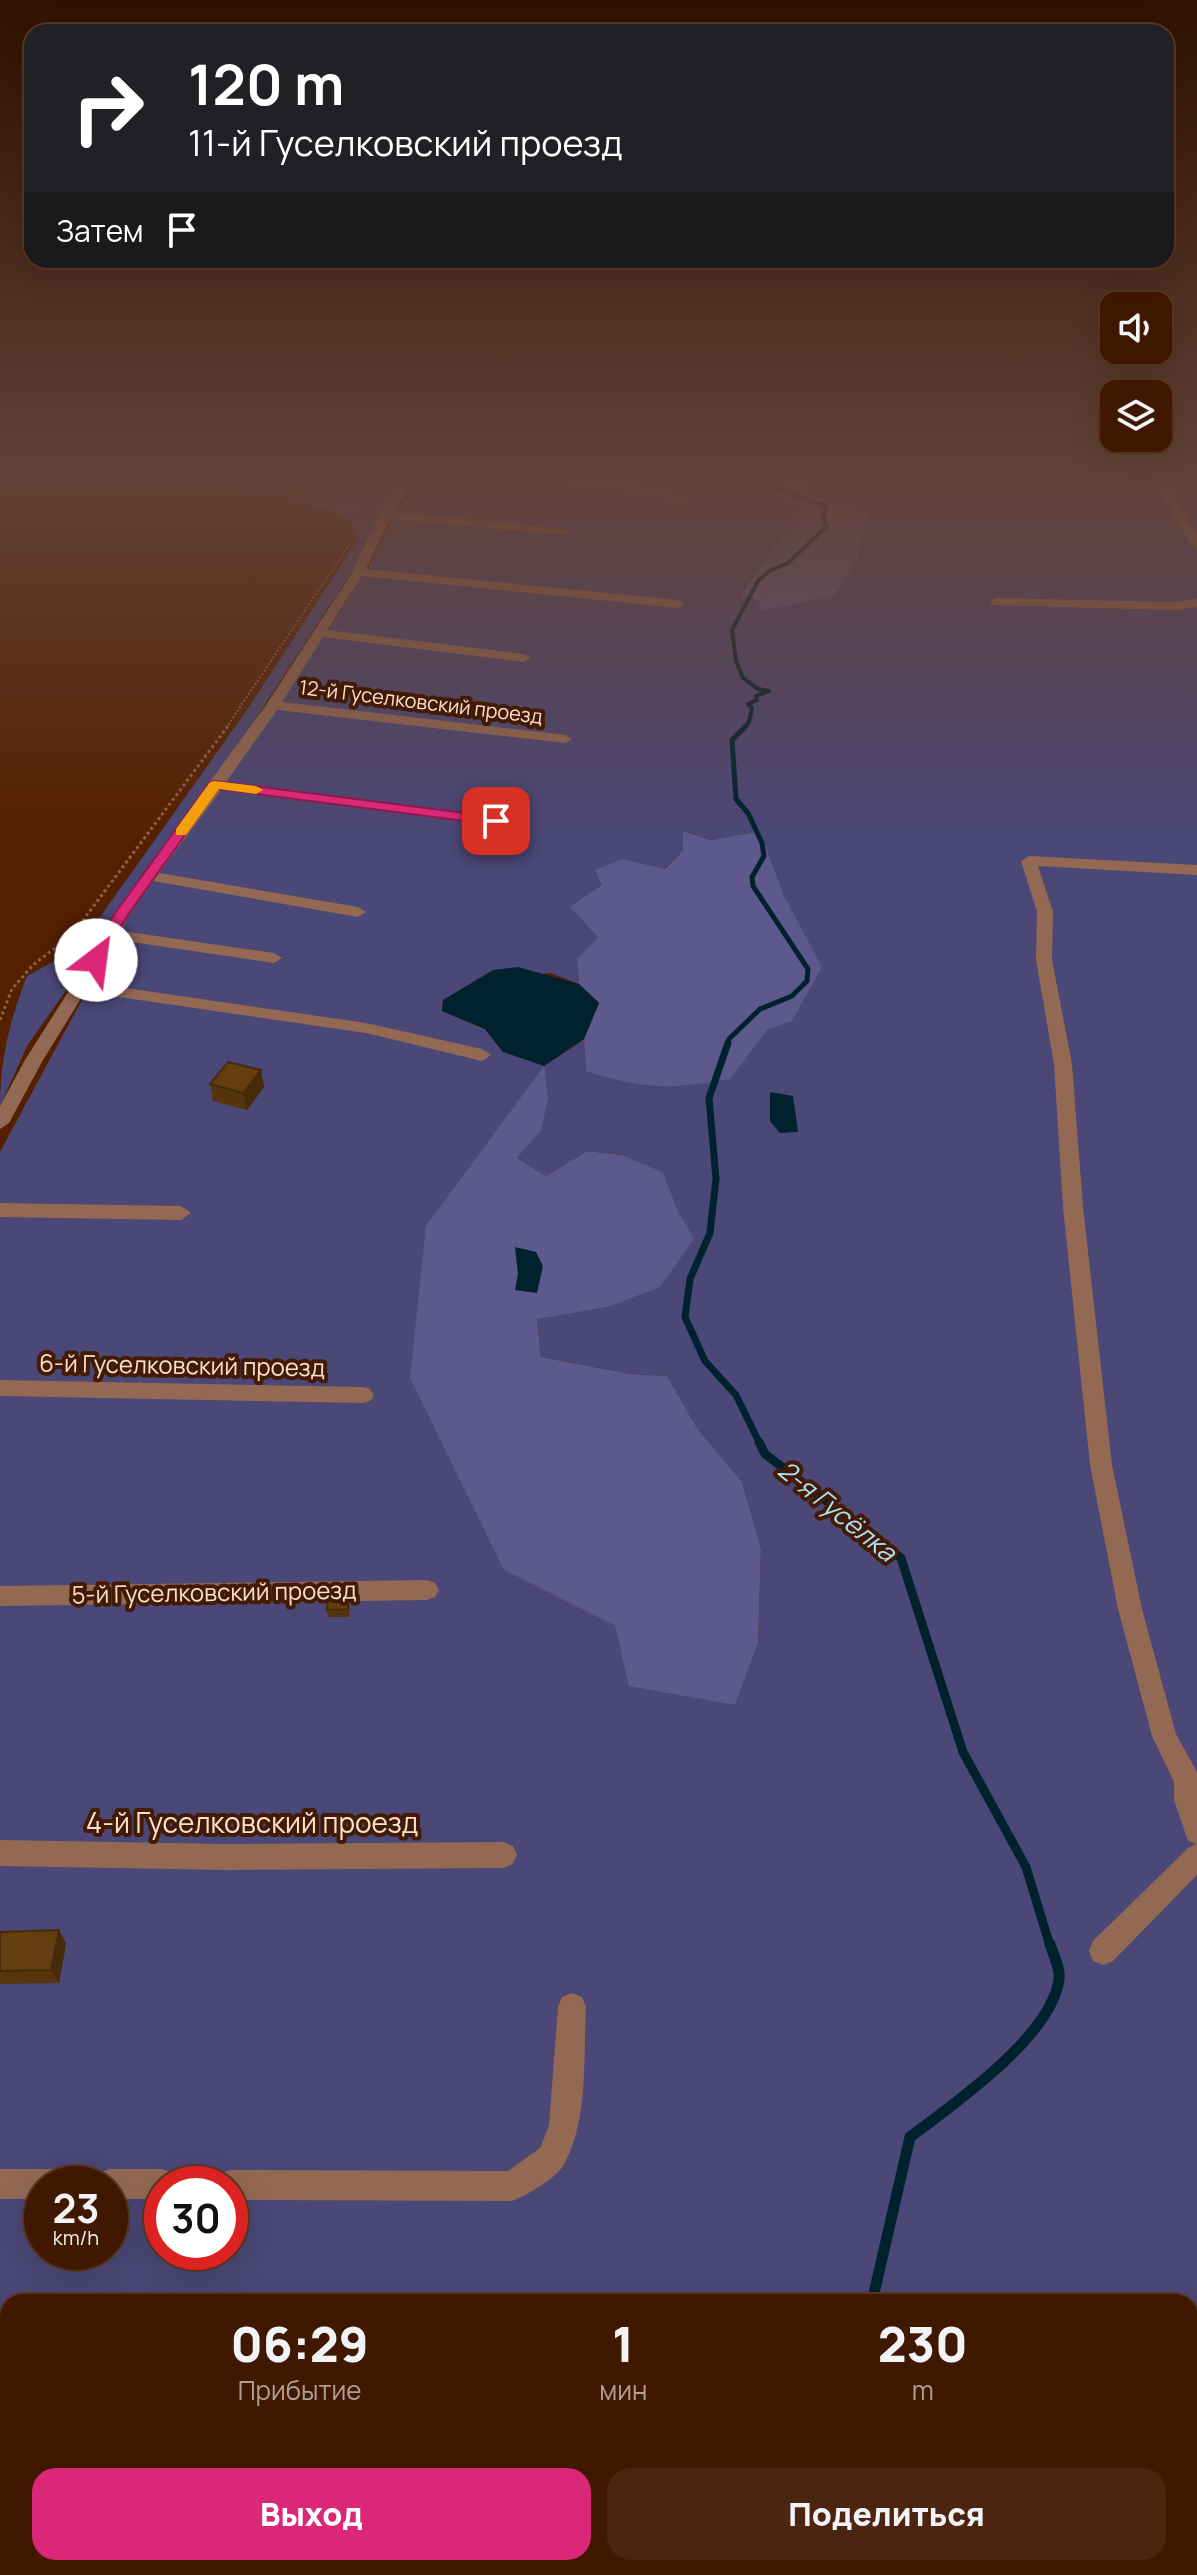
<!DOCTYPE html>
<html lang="ru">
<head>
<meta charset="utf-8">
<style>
	:root { --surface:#401800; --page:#4b250f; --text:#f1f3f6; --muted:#aea099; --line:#593722; --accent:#db2777 }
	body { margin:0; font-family:Manrope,sans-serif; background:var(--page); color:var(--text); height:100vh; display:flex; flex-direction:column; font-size:30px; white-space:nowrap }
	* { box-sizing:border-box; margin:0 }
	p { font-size:26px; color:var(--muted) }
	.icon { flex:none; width:44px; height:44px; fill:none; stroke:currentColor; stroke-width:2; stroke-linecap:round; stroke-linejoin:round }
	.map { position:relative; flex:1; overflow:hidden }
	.panel { position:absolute; left:0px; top:2294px; width:1198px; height:282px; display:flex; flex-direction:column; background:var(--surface); border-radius:24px 24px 0 0; box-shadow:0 8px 32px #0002,0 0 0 2px var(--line) }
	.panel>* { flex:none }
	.hud { position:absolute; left:24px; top:24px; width:1150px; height:244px; border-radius:24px; box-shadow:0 8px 32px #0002,0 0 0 2px var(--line); background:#202124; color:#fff; overflow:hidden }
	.buttons { position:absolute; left:1100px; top:292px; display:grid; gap:16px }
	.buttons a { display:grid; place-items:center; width:72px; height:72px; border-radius:16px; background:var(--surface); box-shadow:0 8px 32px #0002,0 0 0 2px var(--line); font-size:40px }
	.speed { position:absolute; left:24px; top:2166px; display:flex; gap:16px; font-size:40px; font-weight:700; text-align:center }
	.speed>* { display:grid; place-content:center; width:104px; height:104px; border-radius:50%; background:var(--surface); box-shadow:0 8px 32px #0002,0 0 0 2px var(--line); line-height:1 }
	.speed small { font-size:20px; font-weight:400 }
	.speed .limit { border:12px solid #d22; background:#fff; color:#111 }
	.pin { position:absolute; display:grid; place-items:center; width:68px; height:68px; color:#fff; margin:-34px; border-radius:16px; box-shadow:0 4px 12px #0006 }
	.me { position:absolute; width:88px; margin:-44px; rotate:30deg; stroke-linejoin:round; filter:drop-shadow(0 0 6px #0008) }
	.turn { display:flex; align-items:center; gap:28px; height:168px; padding:0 32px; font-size:36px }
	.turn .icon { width:104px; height:104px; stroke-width:2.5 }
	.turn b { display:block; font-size:56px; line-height:68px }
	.then { display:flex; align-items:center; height:76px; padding:0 32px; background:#0003; gap:16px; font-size:30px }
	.eta { display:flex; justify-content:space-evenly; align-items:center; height:136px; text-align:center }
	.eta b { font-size:48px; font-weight:800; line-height:56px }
	.primary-button { display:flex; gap:16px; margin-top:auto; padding:16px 32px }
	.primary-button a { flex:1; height:92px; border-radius:24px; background:var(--accent); color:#fff; font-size:32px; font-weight:800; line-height:92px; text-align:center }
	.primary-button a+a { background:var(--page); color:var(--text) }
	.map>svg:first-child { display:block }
</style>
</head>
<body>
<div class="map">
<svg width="1197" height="2575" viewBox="0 0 1197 2575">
	<rect width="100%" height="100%" fill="#552000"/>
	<path fill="#4b4776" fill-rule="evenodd" d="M374,474H411L398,483L396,492L382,512L351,573L239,744L27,1046L0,1106C0,1060 10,1019 27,976L78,948L247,710L358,539C350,505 324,509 294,503C320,482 349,495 374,474Z
		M426,474H746L743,482L802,508L740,594L758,601L761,611L838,508L809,491L824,474H1197V2575H0V1152L126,918L283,698L368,568L394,515ZM684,831L711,840L760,831L785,898L768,1029L751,1049L586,1071L584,1039L555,1059L503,1052L485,1029L442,1011L443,1000L473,983L550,973L579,984L577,959L598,937L603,884L623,859L664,869L683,850ZM541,1131L517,1158L546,1176L587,1151L622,1155L663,1172L678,1211L693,1239L608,1307L537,1318L541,1357L631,1374L667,1376L697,1428L742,1482L761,1549L758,1644L735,1705L615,1626L504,1570L426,1226ZM42,2184H110V2252H42ZM162,2184H230V2252H162ZM8,2302H1190V2568H8Z"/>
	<path fill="#5e598c" d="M746,474H824L809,491L838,508L869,513L857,560L834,596L761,611L758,601L740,595L802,508L743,482Z
		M683,831L711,840L760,831L785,898L822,967L792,1021L768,1029L730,1079C671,1089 644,1090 586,1071L584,1039L599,1003L579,984L577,959L598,937L570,907L602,885L595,870L623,859L665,869L683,850Z
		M544,1066L548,1098L541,1131L517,1158L546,1176L587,1151L622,1155L663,1172L678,1211L694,1239L660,1287L608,1307L537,1319L541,1357L631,1374L667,1376L697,1428L742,1482L761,1549L758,1644L735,1705L629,1686L615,1626L504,1570L410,1378L426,1226Z"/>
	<path fill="#00222f" d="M518,967L579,984L599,1003L584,1039L544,1066L503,1052L485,1029L442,1011L443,1000L493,970Z
		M770,1092L793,1096L798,1132L780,1133L770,1121Z
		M515,1247L536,1252L543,1266L537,1293L515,1290L518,1274Z"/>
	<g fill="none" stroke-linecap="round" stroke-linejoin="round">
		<path stroke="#00222f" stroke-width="4" d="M744,728L749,722L752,708L748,704L757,700L756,696L769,691L758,689L743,678L736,661L732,630L758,581L769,571L788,563L827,526L823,517L827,507L775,488L750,474"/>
		<path stroke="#00222f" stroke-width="5" d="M727,1045L729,1039L760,1009L792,996L807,981L808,969L753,886L752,877L764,856L762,843L748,813L736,799L732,740L746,726"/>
		<path stroke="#00222f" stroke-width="7" d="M728,1043L709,1098L716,1179L710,1233L690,1279L685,1317L705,1361L736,1395L760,1444"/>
		<path stroke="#00222f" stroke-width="9" d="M759,1442L765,1454L901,1558L963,1752L1026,1867L1050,1946"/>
		<path stroke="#00222f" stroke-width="11" d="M872,2302L910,2137C954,2104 1052,2036 1059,1979C1061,1970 1053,1954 1050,1944
			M739,2575L742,2568"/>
		<path stroke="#8e6147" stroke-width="2" stroke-dasharray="2 2" stroke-linecap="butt" d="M129,474L251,489L366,512
			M362,525L325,506L365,474
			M226,728L351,542"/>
		<path stroke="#8e6147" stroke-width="3" stroke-dasharray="3 3" stroke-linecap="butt" d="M0,1020L12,989L33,965L72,935L228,726"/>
		<path fill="#936954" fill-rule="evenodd" d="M411,474H422L404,495L393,512L565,529L571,532L565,535L390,519L366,569L678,600L684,604L678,608L362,576L327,630L524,654L531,658L524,662L323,637L282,702L565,735L572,739L565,743L277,710L226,782L523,821L530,825L523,829L221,790L159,873L358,907L366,912L358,917L153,881L128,916L122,931L274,953L282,958L274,963L118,940L91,983L366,1023L482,1049L491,1055L482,1061L366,1033L85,992L43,1060L9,1123L0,1129V1106L25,1060L105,934L112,916L266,705L350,576L379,515Z
			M480,474H518L666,488L686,502L676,504L663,494L485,477Z
			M1150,474H1160L1197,534V548L1191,544Z
			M996,598L1175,602L1197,599V607L1175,610L992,605L990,602Z
			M1029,856L1197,865V875L1038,866L1053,912L1052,960L1072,1064L1083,1207L1112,1465L1142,1609L1176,1734L1197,1772V1875L1113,1961L1103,1965L1093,1961L1089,1951L1093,1941L1188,1848L1197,1844L1188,1841L1174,1800V1782L1152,1736L1118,1609L1090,1465L1063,1207L1054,1064L1036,960L1037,912L1021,861Z
			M0,1203L181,1206L191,1213L181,1220L0,1217Z
			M0,1380L363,1387L370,1389L374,1395L370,1401L363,1403L0,1396Z
			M427,1580L435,1583L439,1590L435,1597L427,1600L0,1606V1586Z
			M0,1840L227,1844L504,1842L513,1846L517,1855L513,1864L504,1868L227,1870L0,1866Z
			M572,1993L582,1997L586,2007C583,2058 589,2121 563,2166C554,2180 527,2195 512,2201L230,2200V2184H215L219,2174L230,2170L508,2171L540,2148L549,2126L558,2007L562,1997Z
			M0,2169H78L89,2173L93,2184H42V2199H0Z
			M110,2169H162L173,2173L177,2184H162V2199H110V2184H95L99,2173Z"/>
	</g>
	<path fill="#56350c" d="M261,1070L264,1087L247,1110L213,1101L210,1084Z
		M350,1604L349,1617H328L327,1610Z
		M59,1930L66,1944L59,1983L0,1984V1932Z"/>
	<path fill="#462b0a" d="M261,1070L264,1087L247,1110L243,1093Z
		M59,1930L66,1944L59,1983L51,1970Z"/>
	<path fill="#643e0e" stroke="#462b0a" stroke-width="2" d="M228,1062L261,1070L243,1093L210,1084Z
		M348,1596V1609L327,1610L328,1597Z
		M59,1930L51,1970L0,1971V1932Z"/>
	<linearGradient id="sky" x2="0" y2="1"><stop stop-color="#2f1200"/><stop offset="0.57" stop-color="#624237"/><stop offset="1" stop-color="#624237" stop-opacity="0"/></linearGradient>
	<rect width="1197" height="834" fill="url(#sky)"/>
	<path fill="#db2777" stroke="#8e194d" stroke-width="2" d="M215,781L496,817L503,821L496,825L218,789L127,916L101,964H91L89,960L113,916L210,782Z"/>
	<path fill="#f59e0b" d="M215,781L256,786L263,790L256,794L219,789L186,835H176V829L210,782Z"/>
	<g text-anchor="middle" stroke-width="8" stroke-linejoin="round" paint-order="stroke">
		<g font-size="20" fill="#fbdfd2" stroke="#431b04">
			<text transform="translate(421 702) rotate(7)" y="7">12-й Гуселковский проезд</text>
		</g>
		<g font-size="24" fill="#fbdfd2" stroke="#431b04">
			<text transform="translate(182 1366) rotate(1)" y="8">6-й Гуселковский проезд</text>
			<text transform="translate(214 1593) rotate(-1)" y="8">5-й Гуселковский проезд</text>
		</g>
		<g font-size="26" font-style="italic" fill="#aae2fa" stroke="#431b04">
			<text transform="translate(837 1511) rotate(39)" y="9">2-я Гусёлка</text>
		</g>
		<g font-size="28" fill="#fbdfd2" stroke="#431b04">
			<text x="252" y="1833">4-й Гуселковский проезд</text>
		</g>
	</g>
</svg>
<div class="buttons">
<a><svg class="icon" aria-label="sound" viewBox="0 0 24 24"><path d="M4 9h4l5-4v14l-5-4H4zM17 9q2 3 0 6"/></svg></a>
<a><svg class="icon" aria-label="layers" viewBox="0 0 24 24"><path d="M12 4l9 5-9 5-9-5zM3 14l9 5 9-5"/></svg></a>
</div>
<div class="speed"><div>23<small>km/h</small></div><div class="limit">30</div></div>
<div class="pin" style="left:496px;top:821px;background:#d93025"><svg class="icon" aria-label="arrive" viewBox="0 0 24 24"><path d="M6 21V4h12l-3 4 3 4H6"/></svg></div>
<svg class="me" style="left:96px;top:960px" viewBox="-20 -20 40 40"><circle r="19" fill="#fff"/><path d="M0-13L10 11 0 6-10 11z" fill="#db2777"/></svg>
<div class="hud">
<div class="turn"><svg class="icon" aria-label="right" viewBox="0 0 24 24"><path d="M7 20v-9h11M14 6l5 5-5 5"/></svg><div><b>120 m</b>11-й Гуселковский проезд</div></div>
<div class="then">Затем<svg class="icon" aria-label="arrive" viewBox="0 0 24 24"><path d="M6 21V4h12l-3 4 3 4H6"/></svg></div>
</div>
<section class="panel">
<div class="eta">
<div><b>06:29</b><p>Прибытие</p></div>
<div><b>1</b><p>мин</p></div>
<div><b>230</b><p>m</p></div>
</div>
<div class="primary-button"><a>Выход</a><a>Поделиться</a></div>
</section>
</div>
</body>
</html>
